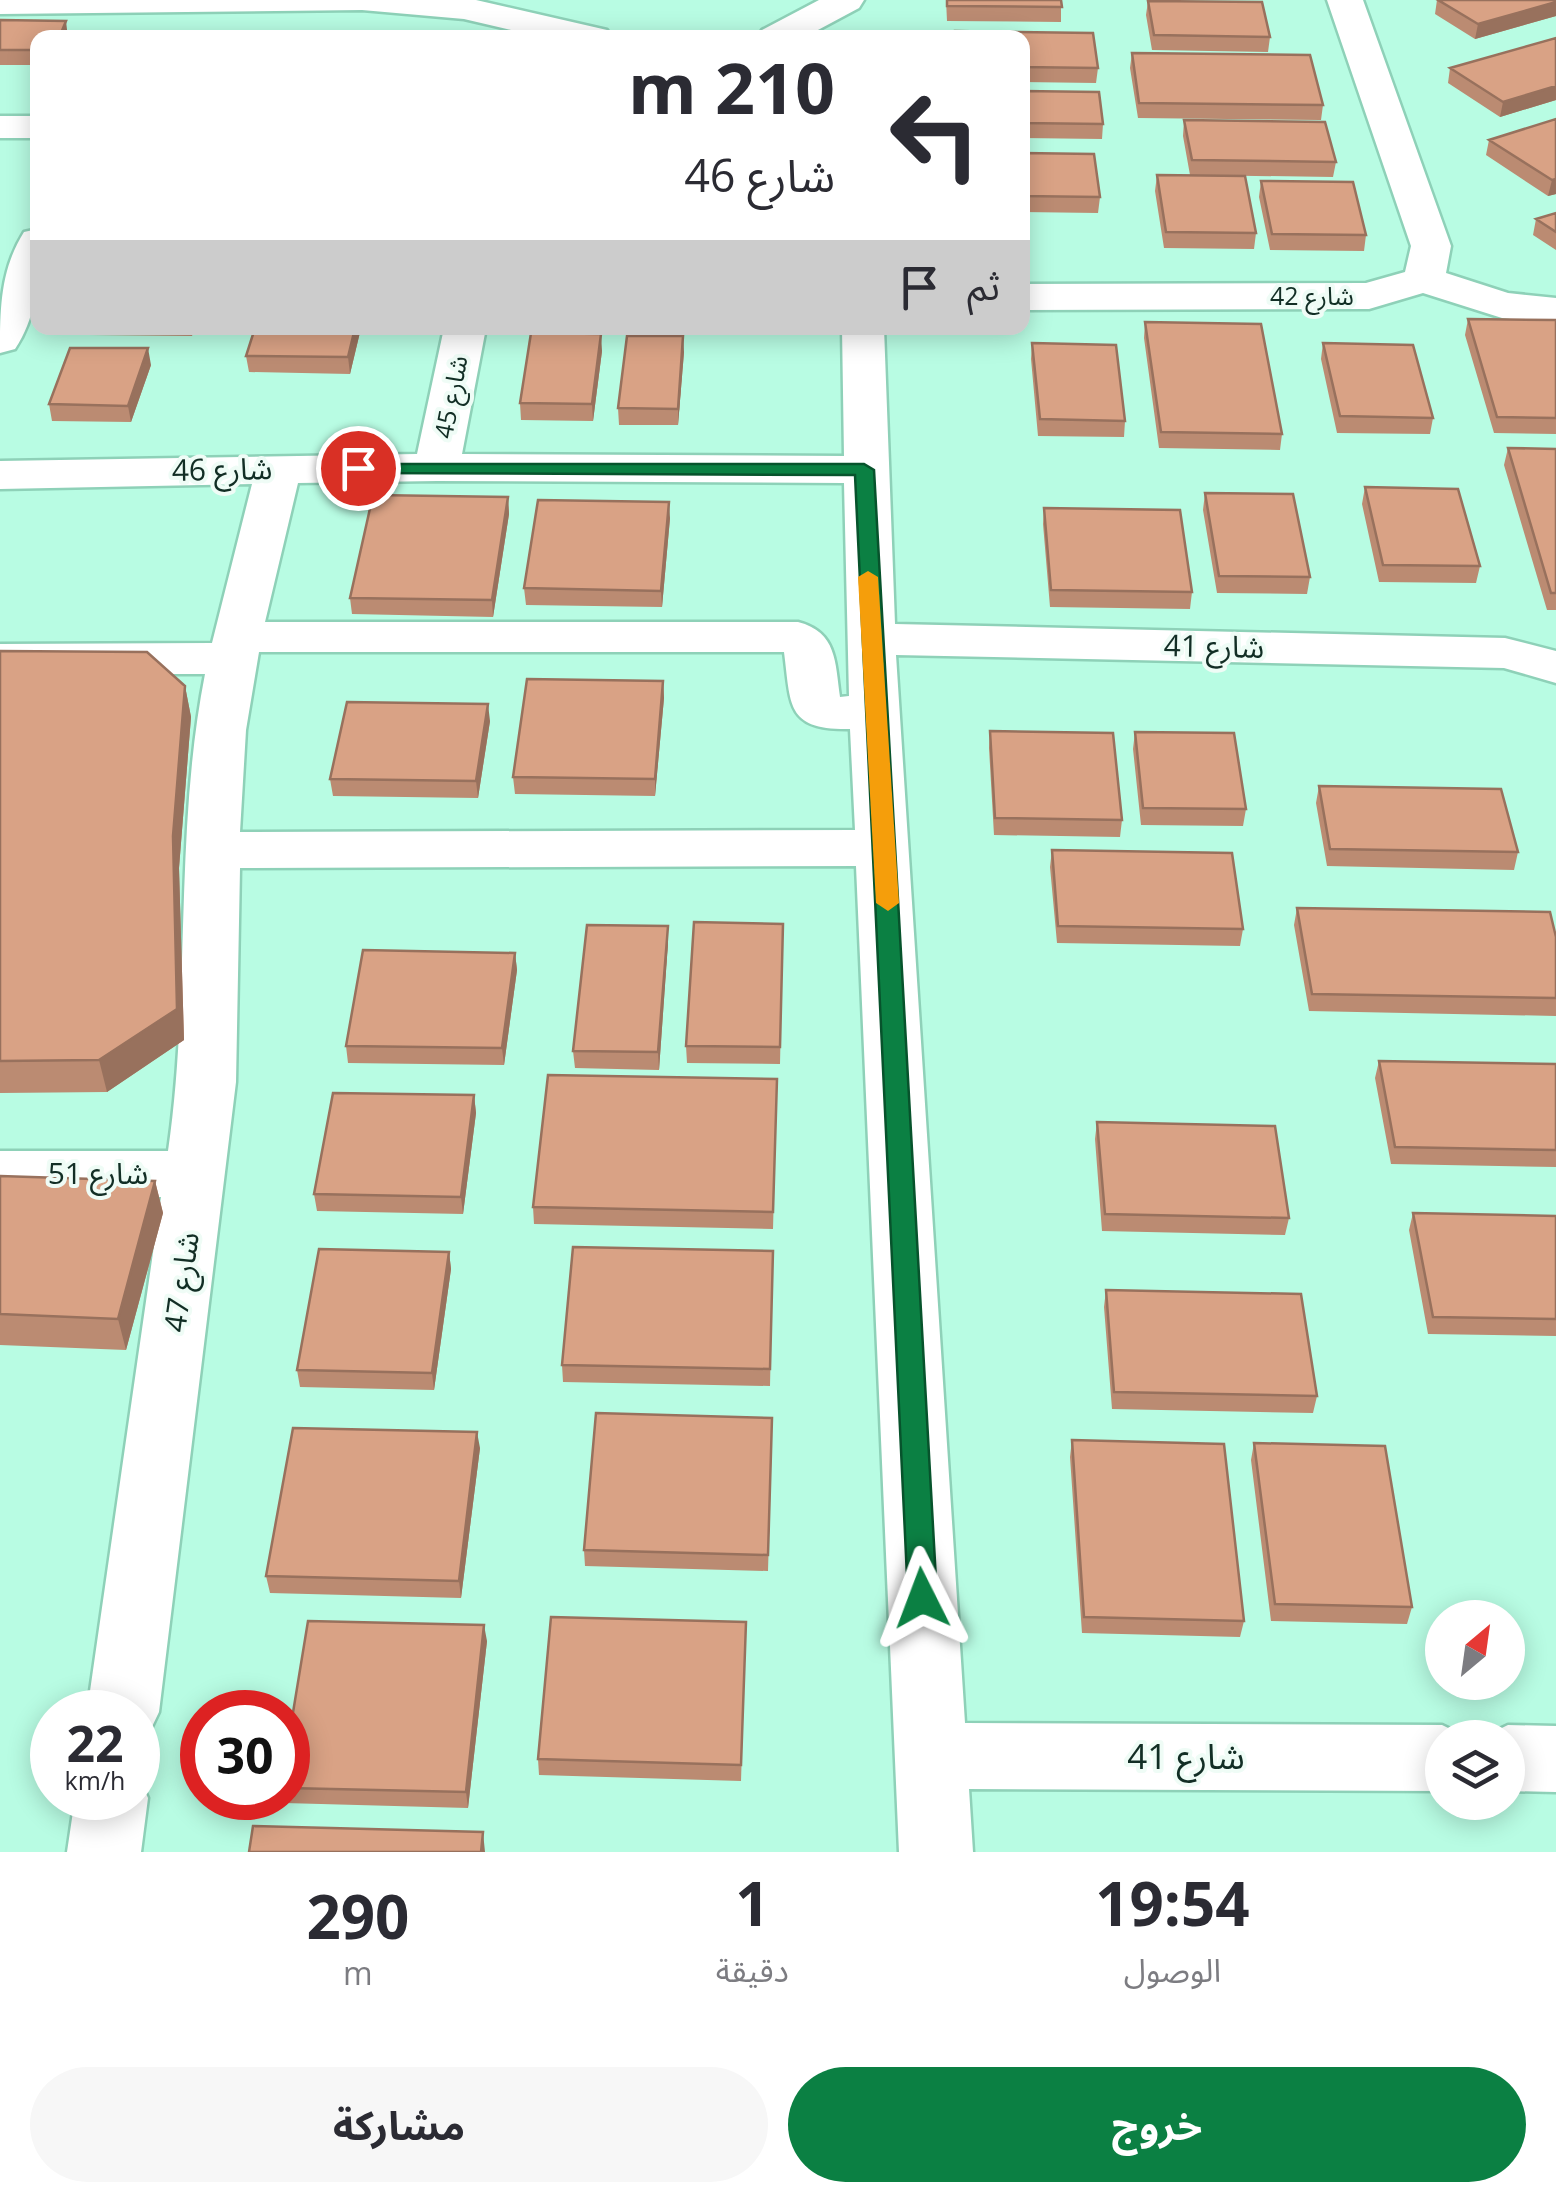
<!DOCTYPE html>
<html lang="ar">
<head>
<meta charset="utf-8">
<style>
	:root { --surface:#fff; --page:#f7f7f7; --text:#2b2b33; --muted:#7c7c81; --accent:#0b8043 }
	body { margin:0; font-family:"Open Sans","Noto Sans Arabic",sans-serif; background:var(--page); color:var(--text); direction:rtl; height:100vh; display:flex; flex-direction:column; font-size:38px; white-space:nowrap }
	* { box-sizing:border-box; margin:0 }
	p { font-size:32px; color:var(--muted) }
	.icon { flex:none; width:55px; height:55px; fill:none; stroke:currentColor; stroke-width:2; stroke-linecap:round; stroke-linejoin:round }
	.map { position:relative; height:1852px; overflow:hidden; direction:ltr }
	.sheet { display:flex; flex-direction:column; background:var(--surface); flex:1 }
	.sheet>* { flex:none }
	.top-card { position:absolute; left:30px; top:30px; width:1000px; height:305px; border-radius:20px; box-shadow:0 5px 25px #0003; direction:rtl; background:#fff; color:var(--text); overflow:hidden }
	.needle { width:65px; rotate:29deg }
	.fabs { position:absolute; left:1425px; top:1600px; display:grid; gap:20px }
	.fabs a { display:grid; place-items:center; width:100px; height:100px; border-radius:50%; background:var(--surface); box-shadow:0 5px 25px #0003; font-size:50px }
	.speed { position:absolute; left:30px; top:1690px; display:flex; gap:20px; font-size:50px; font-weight:700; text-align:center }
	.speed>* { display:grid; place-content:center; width:130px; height:130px; border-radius:50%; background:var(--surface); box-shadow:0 5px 25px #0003; line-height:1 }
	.speed small { font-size:25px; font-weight:400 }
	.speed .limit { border:15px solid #d22; background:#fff; color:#111 }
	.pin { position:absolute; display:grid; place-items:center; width:85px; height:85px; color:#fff; margin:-42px; border:5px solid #fff; border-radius:50%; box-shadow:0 2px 10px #0007 }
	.me { position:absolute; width:110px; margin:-55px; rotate:357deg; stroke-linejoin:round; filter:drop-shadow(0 0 8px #0008) }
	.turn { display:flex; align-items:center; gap:35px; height:210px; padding:0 30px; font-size:45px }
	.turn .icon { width:130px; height:130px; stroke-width:2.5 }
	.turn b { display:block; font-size:70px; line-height:85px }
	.then { display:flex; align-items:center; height:95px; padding:0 30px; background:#0003; gap:20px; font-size:38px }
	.eta { display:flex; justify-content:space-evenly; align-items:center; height:170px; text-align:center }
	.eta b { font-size:60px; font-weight:700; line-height:70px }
	.button { display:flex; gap:20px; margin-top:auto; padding:20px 30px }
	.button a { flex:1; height:115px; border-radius:60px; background:var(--accent); color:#fff; font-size:40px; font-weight:700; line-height:115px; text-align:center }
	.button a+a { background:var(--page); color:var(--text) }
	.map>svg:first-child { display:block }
</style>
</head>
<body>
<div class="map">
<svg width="1556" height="1852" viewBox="0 0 1556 1852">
	<rect width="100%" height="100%" fill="#b8fce3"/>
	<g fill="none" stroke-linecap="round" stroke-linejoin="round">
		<defs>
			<path id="minor" d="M0,0H476L607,30L612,38H545L464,19L362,10L0,14Z
				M819,0H864L859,8L803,38H757L762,30Z
				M1327,0H1363L1451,246L1446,273L1508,293L1556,298V324L1502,318L1423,293L1369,309L1022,310V284L1366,283L1405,272L1411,246Z
				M0,116H38V138H0Z
				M38,229C38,271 40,312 15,349L0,353C0,310 0,270 24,232Z
				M444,328H486L462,454L844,456L842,328H884L895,624L1505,638L1556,651V683L1504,668L896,655L965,1723L1442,1725L1469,1738H1442V1791L969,1789L973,1852H899L856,866L240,868L236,1082L159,1712L148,1735L138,1739V1712H87L161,1197H0V1151H168C191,993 174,831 205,674H0V644L212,643L252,484L0,489V461L417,454ZM437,481L844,483L849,696L840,697C835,662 837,632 798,622H265L298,483ZM259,652H784C791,706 786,730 850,729L855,830L240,832L246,730Z
				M1508,1725L1556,1726V1792L1508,1791V1738H1481Z
				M138,1775L148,1798L141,1852H67L75,1798H138Z"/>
		</defs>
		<use href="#minor" stroke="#8ed1b8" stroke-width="5"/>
		<use href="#minor" fill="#fff" fill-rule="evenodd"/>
	</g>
	<path fill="#bb8b72" d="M946,0H1061V22L947,21Z
		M1437,0H1556V16L1475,39L1435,14Z
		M1148,1L1270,37L1268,52L1152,50L1146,15Z
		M0,20L69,35L38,38V65H0Z
		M1022,38L1098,68L1096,83L1022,82Z
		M1556,38V100L1500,117L1448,83L1450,68Z
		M1132,53L1323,105L1321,120L1138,118L1130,68Z
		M1022,91L1103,124L1102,139L1022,138Z
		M1556,119V194L1548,196L1486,155L1489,140Z
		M1184,120L1336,162L1333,177L1190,175L1183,136Z
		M1022,153L1100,197L1098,213L1022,212Z
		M1157,175L1256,233L1254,249L1164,248L1155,191Z
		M1261,181L1366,235L1364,251L1270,250L1259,197Z
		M1556,213V250L1533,235L1536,219Z
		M1468,319L1556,320V434L1494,433L1465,335Z
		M1145,322L1282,434L1280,450L1159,448L1144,338Z
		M87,328H195L192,336L89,335Z
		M361,328L350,374L249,372L246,356Z
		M557,328H641L640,333L557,332Z
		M1032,343L1125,421L1124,437L1038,436L1031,359Z
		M1323,343L1433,418L1430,434L1337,433L1321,359Z
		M602,351L593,421L521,420L520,403Z
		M684,352L678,425H619L618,408Z
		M151,365L131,422L52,421L49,404Z
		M1508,448L1556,449V610H1547L1504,465Z
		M1365,487L1480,566L1476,583L1379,582L1362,504Z
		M1205,493L1310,577L1307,594L1217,593L1203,510Z
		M508,497L509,514L493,617L352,614L350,598Z
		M1044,508L1192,592L1190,609L1050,607L1043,524Z
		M670,518L662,607L526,605L524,588Z
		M0,651L185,686L191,717L179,868L184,1040L107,1092L0,1093Z
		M663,681L664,698L655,796L515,794L513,777Z
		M490,721L478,798L333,796L330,779Z
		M990,731L1122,820L1120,837L994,835L989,748Z
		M1135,732L1246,809L1243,826L1141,825L1133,749Z
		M1319,786L1518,852L1514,870L1327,866L1316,803Z
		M1052,850L1243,929L1240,946L1057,943L1050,867Z
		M1297,908L1556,937V1016L1309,1011L1294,925Z
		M783,924L780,1064L687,1063L686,1046Z
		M668,943L659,1070L575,1068L573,1051Z
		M515,953L517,970L504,1065L348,1063L346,1046Z
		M1379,1061L1556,1064V1167L1391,1164L1375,1078Z
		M777,1079L773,1229L534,1224L533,1207Z
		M474,1095L476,1113L463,1214L317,1211L314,1194Z
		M1097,1122L1289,1218L1285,1235L1102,1231L1095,1139Z
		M0,1176L155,1181L163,1213L126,1350L0,1345Z
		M1413,1213L1556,1216V1336L1428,1334L1409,1230Z
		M773,1251L770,1386L563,1382L562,1365Z
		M449,1252L451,1269L434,1390L300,1387L297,1370Z
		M1106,1290L1317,1396L1313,1413L1112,1409L1104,1307Z
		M772,1435L768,1571L585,1566L584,1550Z
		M1072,1440L1244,1621L1240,1637L1082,1633L1070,1457Z
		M1254,1443L1412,1607L1407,1624L1271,1621L1251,1460Z
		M480,1448L461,1598L270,1593L266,1576Z
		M746,1622L741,1781L539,1775L538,1759Z
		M487,1641L468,1808L284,1803L283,1798H288V1743Z"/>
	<path fill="#98715d" d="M1556,2V16L1475,39L1478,24Z
		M66,21L68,38H59Z
		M1556,86V100L1500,117L1503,102Z
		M1556,179V194L1548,196L1552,180Z
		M355,328H361L350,374L348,357Z
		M601,334L602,351L593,421L592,404Z
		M683,336L684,352L678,425V409Z
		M148,348L151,365L131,422L128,406Z
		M508,497L509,514L493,617L492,600Z
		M669,502L670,518L662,607L661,591Z
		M663,681L664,698L655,796V779Z
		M185,686L191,717L179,868L184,1040L107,1092L99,1060Z
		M488,704L490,721L478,798L476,781Z
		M668,926V943L659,1070L658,1052Z
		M515,953L517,970L504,1065L502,1048Z
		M474,1095L476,1113L463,1214L461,1197Z
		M155,1181L163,1213L126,1350L118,1319Z
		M449,1252L451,1269L434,1390L432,1373Z
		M477,1432L480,1448L461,1598L459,1581Z
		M484,1625L487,1641L468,1808L466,1792Z
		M483,1832L485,1852H481Z"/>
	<path fill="#d9a285" stroke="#98715d" stroke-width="2.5" d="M947,0H1061L1062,7L947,6Z
		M1438,0H1556V2L1478,24Z
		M1148,1L1262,2L1270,37L1154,35Z
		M0,20L66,21L59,38H38V50H0Z
		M955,31L1093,33L1098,68L1022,67V38H955Z
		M249,33H319L318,38H247Z
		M98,35H151L150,38H97Z
		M170,35L227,36L226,38H169Z
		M1556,38V86L1503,102L1450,68Z
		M1132,53L1310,55L1323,105L1139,103Z
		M1022,91L1099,92L1103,124L1022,123Z
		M1556,119V179L1552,180L1489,140Z
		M1184,120L1325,122L1336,162L1192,160Z
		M1022,153L1094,154L1100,197L1022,196Z
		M1157,175L1245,176L1256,233L1166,232Z
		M1261,181L1353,182L1366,235L1272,234Z
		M1556,213V232L1536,219Z
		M1468,319L1556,320V418L1497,417Z
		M1145,322L1261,324L1282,434L1161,432Z
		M255,328H355L348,357L246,356Z
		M531,333L601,334L592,404L520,403Z
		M627,336H683L678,409L618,408Z
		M1032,343L1116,345L1125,421L1040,419Z
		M1323,343L1413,345L1433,418L1340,416Z
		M70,348H148L128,406L49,404Z
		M1508,448L1556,449V593H1551Z
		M1365,487L1458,489L1480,566L1383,565Z
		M1205,493L1293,494L1310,577L1219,576Z
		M373,495L508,497L492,600L350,598Z
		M538,500L669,502L661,591L524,588Z
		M1044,508L1180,510L1192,592L1051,590Z
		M0,651L147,652L185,686L173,836L177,1009L99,1060L0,1061Z
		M527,679L663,681L655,779L513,777Z
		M347,702L488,704L476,781L330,779Z
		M990,731L1113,733L1122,820L995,818Z
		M1135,732L1234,733L1246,809L1143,808Z
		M1319,786L1501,789L1518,852L1330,849Z
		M1052,850L1232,853L1243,929L1058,926Z
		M1297,908L1550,912L1556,937V998L1312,994Z
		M694,922L783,924L780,1047L686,1046Z
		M587,925L668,926L658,1052L573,1051Z
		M363,950L515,953L502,1048L346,1046Z
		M1379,1061L1556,1064V1150L1395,1147Z
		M548,1075L777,1079L773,1212L533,1207Z
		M333,1093L474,1095L461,1197L314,1194Z
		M1097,1122L1275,1126L1289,1218L1105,1214Z
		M0,1176L155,1181L118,1319L0,1314Z
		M1413,1213L1556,1216V1319L1433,1317Z
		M573,1247L773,1251L770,1369L562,1365Z
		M319,1249L449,1252L432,1373L297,1370Z
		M1106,1290L1301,1294L1317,1396L1114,1392Z
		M596,1413L772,1418L768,1555L584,1550Z
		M293,1428L477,1432L459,1581L266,1576Z
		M1072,1440L1224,1444L1244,1621L1084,1617Z
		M1254,1443L1385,1446L1412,1607L1275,1604Z
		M551,1617L746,1622L741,1765L538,1759Z
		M308,1621L484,1625L466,1792L288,1788V1743Z
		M253,1826L483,1832L481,1852H249Z"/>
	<path fill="#0b8043" stroke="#07532c" stroke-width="2.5" d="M351,464H864L874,470L937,1598L932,1607L922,1610L912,1607L908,1598L855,475L358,473L351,472Z"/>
	<path fill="#f59e0b" d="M868,571L878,577L899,903L888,911L876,903L858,577Z"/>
	<g text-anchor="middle" stroke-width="8" stroke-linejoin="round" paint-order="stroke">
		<g font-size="25" fill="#122e25" stroke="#effcf6">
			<text x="1312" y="305">شارع 42</text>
			<text transform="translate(451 397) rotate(-79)" y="9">شارع 45</text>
		</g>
		<g font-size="30" fill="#122e25" stroke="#effcf6">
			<text transform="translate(222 470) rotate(-1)" y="10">شارع 46</text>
			<text transform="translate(1214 647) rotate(1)" y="10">شارع 41</text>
			<text x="98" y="1184">شارع 51</text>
			<text transform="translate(182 1282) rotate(-82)" y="10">شارع 47</text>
		</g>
		<g font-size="35" fill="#122e25" stroke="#effcf6">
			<text x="1186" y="1769">شارع 41</text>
		</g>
	</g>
</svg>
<div class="fabs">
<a><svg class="needle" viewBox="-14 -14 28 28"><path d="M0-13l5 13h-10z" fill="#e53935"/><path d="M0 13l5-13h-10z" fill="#7c7c81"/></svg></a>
<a><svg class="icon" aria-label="layers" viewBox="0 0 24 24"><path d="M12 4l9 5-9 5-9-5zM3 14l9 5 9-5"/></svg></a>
</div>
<div class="speed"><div>22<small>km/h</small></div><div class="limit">30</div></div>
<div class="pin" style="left:358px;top:468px;background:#d93025"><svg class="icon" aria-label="arrive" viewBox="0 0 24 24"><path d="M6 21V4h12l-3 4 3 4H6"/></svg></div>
<svg class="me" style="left:922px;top:1598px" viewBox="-20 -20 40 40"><path d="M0-17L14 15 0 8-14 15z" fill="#0b8043" stroke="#fff" stroke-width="4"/></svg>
<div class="top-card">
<div class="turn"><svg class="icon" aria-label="left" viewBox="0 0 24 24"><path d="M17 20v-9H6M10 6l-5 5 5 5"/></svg><div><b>210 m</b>شارع 46</div></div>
<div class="then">ثم<svg class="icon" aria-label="arrive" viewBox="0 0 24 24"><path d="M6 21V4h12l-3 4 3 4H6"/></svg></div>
</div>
</div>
<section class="sheet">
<div class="eta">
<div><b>19:54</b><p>الوصول</p></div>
<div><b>1</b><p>دقيقة</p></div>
<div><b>290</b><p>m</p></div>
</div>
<div class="button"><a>خروج</a><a>مشاركة</a></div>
</section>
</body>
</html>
